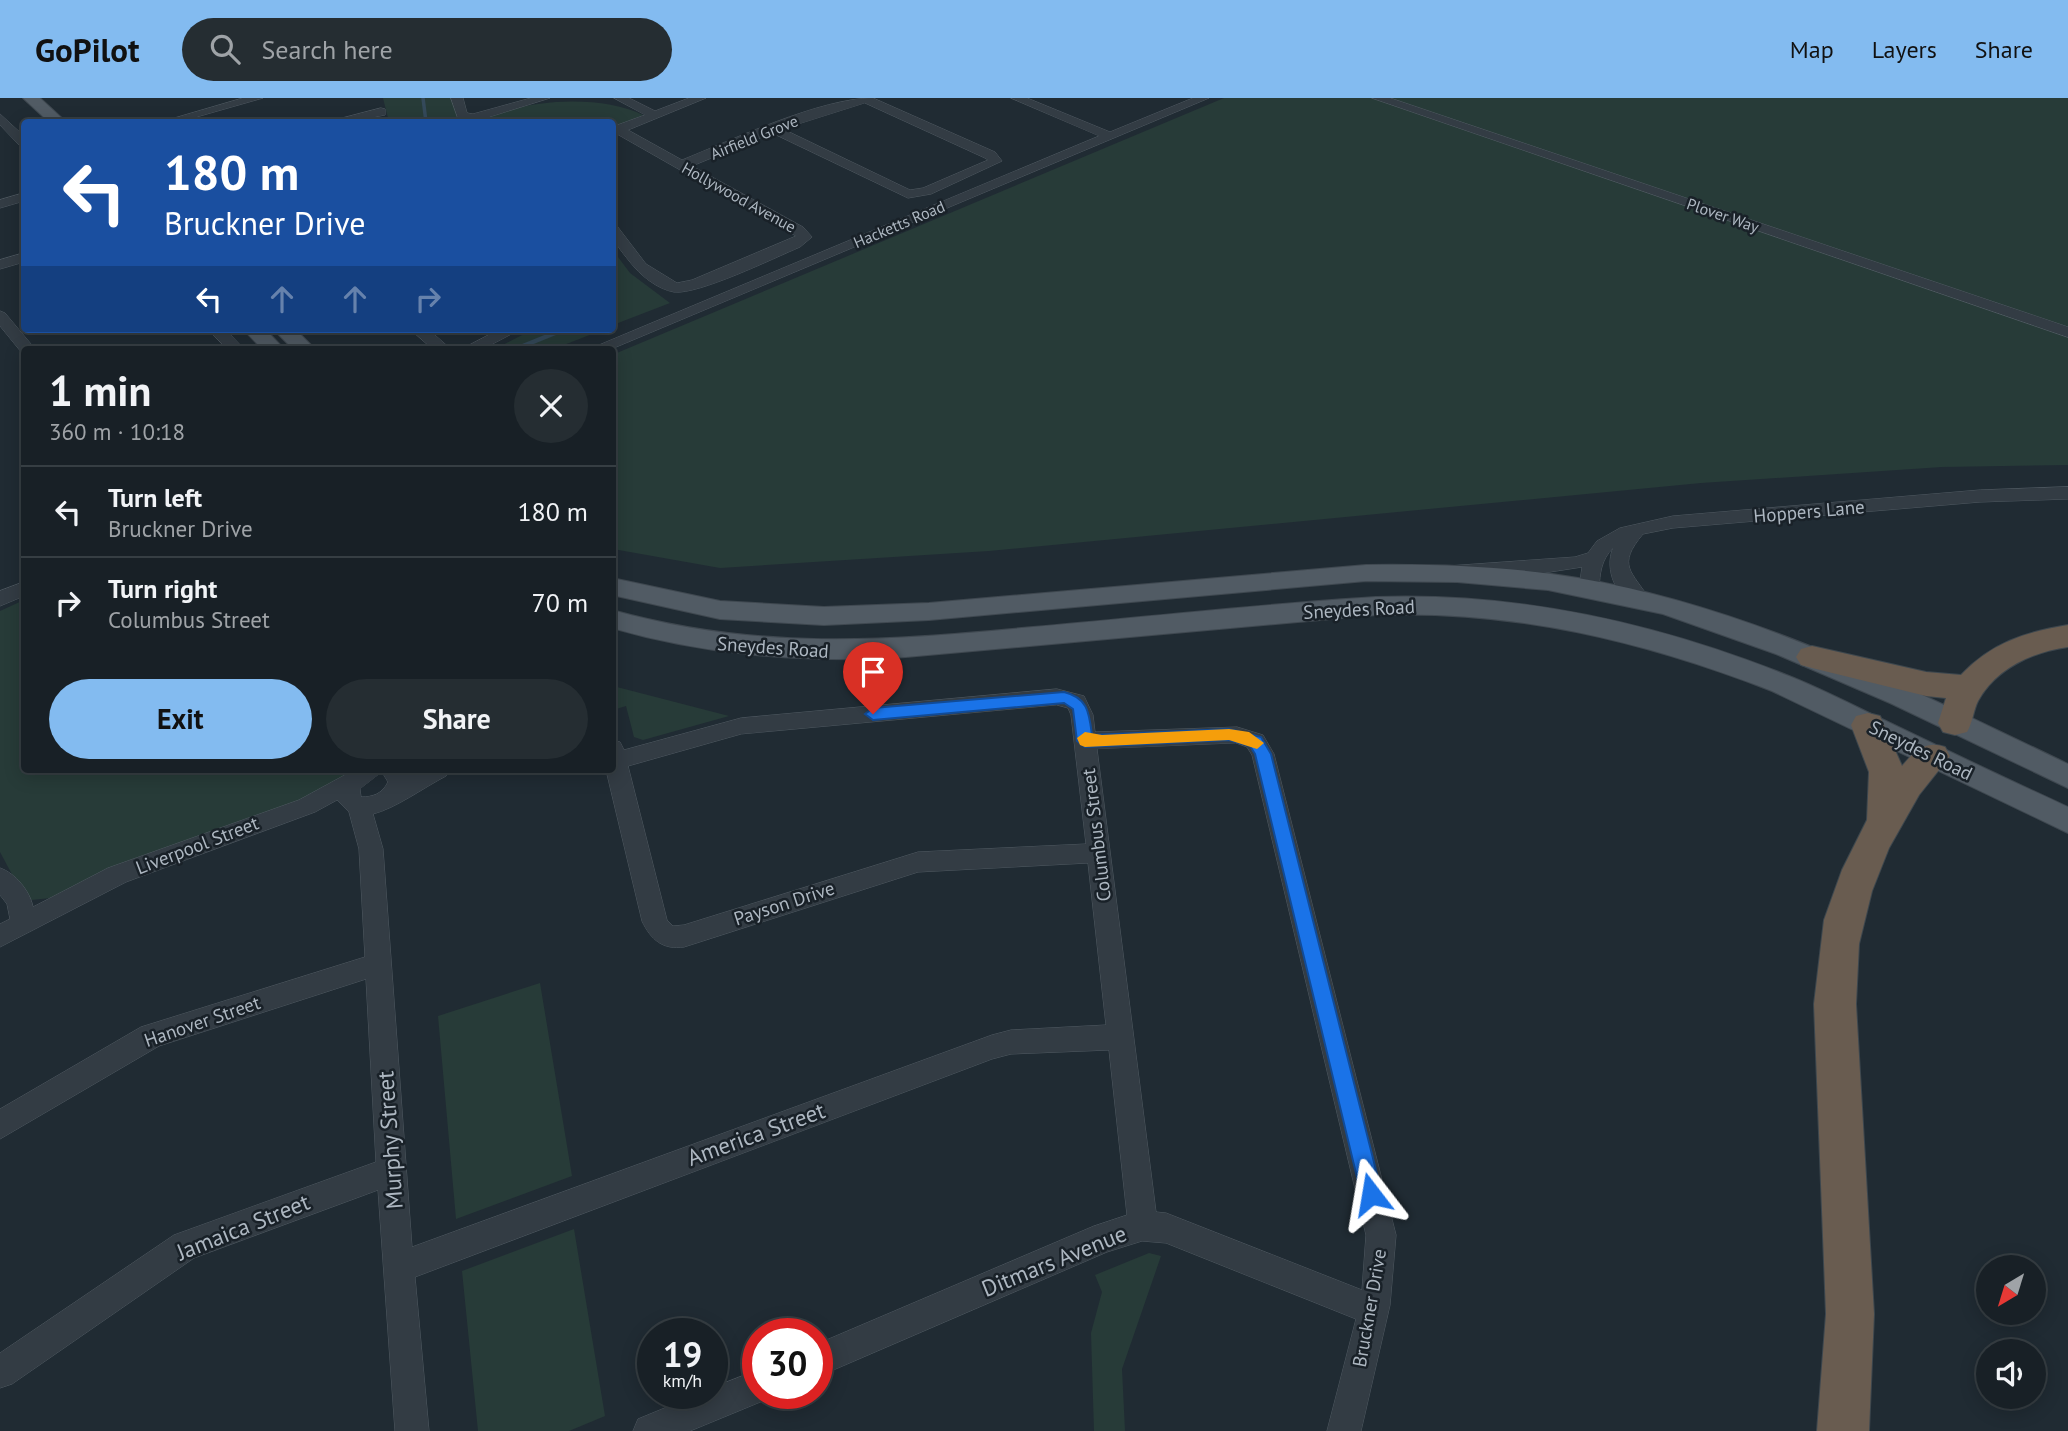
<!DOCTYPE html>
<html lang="en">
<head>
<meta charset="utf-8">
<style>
	:root { --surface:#182026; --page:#252d32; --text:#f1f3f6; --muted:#9fa3a7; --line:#363e43; --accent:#83bbf0 }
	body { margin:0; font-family:"PT Sans",sans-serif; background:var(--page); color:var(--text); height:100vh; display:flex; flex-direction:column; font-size:26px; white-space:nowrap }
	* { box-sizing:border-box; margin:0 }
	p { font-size:23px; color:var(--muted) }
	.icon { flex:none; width:38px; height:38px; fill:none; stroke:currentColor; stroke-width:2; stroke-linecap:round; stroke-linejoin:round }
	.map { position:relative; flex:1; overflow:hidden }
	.sheet { position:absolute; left:21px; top:248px; width:595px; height:427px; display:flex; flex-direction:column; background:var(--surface); border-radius:7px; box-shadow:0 4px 18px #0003,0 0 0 2px var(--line) }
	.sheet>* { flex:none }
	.banner { position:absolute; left:21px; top:21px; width:595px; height:214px; border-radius:7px; box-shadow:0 4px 18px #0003,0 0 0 2px var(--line); background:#1a4fa0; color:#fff; overflow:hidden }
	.needle { width:46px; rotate:218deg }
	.controls { position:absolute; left:1976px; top:1157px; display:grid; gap:14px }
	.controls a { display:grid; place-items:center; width:70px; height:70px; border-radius:50%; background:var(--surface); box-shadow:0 4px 18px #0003,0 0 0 2px var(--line); font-size:35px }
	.speed { position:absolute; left:637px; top:1220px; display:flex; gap:14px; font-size:35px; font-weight:700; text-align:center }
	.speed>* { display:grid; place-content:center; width:91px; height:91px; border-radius:50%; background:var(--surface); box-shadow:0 4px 18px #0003,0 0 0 2px var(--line); line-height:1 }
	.speed small { font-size:18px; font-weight:400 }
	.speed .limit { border:10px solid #d22; background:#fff; color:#111 }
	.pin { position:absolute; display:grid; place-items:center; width:60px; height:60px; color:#fff; margin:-72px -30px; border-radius:50% 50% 50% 0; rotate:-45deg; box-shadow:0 0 7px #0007 }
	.pin .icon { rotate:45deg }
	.me { position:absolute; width:77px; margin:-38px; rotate:346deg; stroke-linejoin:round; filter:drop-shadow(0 0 5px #0008) }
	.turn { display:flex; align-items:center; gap:24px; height:147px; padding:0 28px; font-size:32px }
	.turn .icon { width:91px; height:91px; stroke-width:2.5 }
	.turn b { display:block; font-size:49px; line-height:60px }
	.lanes { display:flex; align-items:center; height:66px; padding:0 28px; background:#0003; justify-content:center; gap:35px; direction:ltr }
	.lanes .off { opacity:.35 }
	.round { display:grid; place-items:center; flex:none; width:74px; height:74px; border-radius:37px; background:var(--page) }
	.head { display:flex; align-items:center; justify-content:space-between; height:119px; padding:0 28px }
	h1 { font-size:42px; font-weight:600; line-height:52px }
	.cta { display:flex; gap:14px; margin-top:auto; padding:14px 28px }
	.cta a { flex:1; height:80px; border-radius:42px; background:var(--accent); color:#111; font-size:28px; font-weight:600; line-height:80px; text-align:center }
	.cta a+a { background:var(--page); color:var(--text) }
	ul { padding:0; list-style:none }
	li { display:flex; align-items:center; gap:21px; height:91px; padding:0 28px; border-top:2px solid var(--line) }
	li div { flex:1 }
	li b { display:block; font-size:26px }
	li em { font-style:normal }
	header { display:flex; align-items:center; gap:42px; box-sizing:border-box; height:98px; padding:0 35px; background:var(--accent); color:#111 }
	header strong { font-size:33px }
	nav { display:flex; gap:38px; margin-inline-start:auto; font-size:24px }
	.search { width:490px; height:63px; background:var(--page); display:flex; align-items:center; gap:18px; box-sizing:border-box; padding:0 24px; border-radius:38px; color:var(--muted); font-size:26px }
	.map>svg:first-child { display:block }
</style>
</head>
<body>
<header>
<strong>GoPilot</strong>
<div class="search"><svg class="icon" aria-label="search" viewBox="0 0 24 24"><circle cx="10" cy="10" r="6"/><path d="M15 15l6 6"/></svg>Search here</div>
<nav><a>Map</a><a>Layers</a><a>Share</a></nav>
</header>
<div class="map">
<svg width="2068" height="1333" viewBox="0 0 2068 1333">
	<rect width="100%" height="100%" fill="#202b33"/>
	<path fill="#273b38" d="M383,0H452L458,20C475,27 494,17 511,12C550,0 609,0 643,17L613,31L612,24H389Z
		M1224,0H2068V367L1942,369L1701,385L989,453L720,470L613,451L612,257Z
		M612,151L630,175L670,205L613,227Z
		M534,231H605L551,252H493Z
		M24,502V672H351L350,676L323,696L170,748L51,800L31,802L23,797L0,754V513Z
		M612,588H613L729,618L643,642L634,639L626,608L613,612Z
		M540,885L572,1078L456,1121L438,918Z
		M574,1131L605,1318L569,1333H478L462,1173Z
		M1149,1155L1161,1158L1122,1271L1125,1333H1094L1091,1235L1102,1194L1095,1177Z"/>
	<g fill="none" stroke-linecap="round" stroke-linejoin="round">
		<path stroke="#34495a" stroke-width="3.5" d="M423,0L426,24
			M612,198L615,204L612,206"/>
		<path stroke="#34495a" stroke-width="4.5" d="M513,252L565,231"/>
		<defs>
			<path id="minor" d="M243,0H263L179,24H161Z
				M451,0H463L467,15L473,16L531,0H550L473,24L458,20Z
				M614,0H629L655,13L689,0H706L628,32L682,62C732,42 821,0 873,0L995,54L1002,63L931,96L908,100L772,35L692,68L803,129L812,139L800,149C774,160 698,197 674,194C657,191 640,177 630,164C620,151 612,144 612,127L617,128L646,166L677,185L692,182L796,138L617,36L612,38V29L645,17ZM865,5L985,60L988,62L923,90L910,92L783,31Z
				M1011,0H1027L1110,34L1193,0H1209L609,252H587L1099,38Z
				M1372,0H1390L2068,229V239Z
				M381,10L385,11V17L348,24H327Z
				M0,16L24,38V49L20,48L0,27Z
				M24,95V103L0,110V102Z
				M24,155V164L0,171V162Z
				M0,213L5,215L36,252H24L22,255L0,228Z
				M208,231H225L245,252H228Z
				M410,231H428L452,252H434Z
				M500,231H521L481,252H460Z
				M2068,389V401L1980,404L1673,430L1643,436C1616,468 1632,473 1650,502L1640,509C1616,502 1604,471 1613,450C1601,462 1600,475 1599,491L1589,498L1579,491L1582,469L1537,476L1440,479L1430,473L1433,469L1575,459L1588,455L1597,443L1620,430L1673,418L1980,392Z
				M24,484V498L0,508V493Z
				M1057,591L1084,598L1093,617L1095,634L1237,629L1263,637L1274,656L1396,1137L1390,1207L1361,1333H1327L1356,1221L1166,1145L1142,1143L1107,1154L817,1279V1246L1094,1128L1127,1117L1109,952L1011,956L992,961L415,1179L429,1333H395L378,1092L194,1160L12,1286L0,1290V1255L174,1137L376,1064L366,881L159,948L0,1041V1011L141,929L365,859L359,751L349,714L337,702L315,714L126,784L0,849V826L10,821L7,806L0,797V770C15,775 30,793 33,809L108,770L299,702L354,672H405L408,677L418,672H449L446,678C423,690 396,710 373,716L383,751L412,1149L992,937L1011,932L1106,927L1088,765L918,774L684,849C663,852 651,842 642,823L606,672H612V642L620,644L624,652L741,620ZM1057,607L1068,610L1071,617L1086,746L918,754L684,827L673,828L667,822L628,668L741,636ZM1236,645L1247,649L1252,657L1366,1137L1362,1192L1166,1115L1156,1114L1097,651ZM382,674L388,684C382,696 373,699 361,699L360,691Z
				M758,1272V1295H772L770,1300L690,1333H633L638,1321L701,1295H712V1290Z"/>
			<path id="major" d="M23,0H40L66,24H49Z
				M243,231H265L285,252H263Z
				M273,231H295L316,252H294Z
				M1366,467C1437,466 1508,468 1578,480C1751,509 1911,591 2068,666V690L1890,605L1776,556L1663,516L1548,492L1457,484L1366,483L929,522L824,527L720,521L612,497V480L720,503L824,509L929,505Z
				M1376,499C1519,494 1657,525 1789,578C1822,591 1854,608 1886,623C1946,652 2007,681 2068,709V735L1772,593C1643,543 1515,512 1376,517L883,561C790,563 702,556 612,530V512C759,553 884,543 1033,529C1147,519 1261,506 1376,499Z"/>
			<path id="highway" d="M2068,527V549C2033,554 1996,570 1978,603C1973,613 1973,624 1967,634L1955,637L1943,634L1938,625L1946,600L1926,598L1812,570L1801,567L1796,559L1801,551L1812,548L1926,574L1961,577C1991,545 2025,534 2068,527Z
				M1868,615L1880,618L1902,668C1915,653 1925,642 1945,649L1950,658L1919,697L1889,750L1872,793L1859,846L1856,906L1874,1216L1869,1333H1817L1826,1216L1814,906L1824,822L1842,772L1867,722L1869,674L1851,627L1856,618Z"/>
		</defs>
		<use href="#minor" stroke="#505a62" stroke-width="1"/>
		<use href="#major" stroke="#3f4850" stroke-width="2"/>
		<use href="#highway" stroke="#3d474e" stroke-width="2"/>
		<use href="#minor" fill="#333c44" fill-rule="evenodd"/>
		<use href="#major" fill="#515b64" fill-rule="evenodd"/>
		<use href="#highway" fill="#695c50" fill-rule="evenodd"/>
	</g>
	<path fill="#1a73e8" stroke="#114b97" stroke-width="2" d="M1064,594C1088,600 1089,614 1092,637L1229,631L1261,639L1271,656L1382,1096L1378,1103L1371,1106L1364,1103L1361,1096L1255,656L1250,648L1229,642L1085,649L1077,643L1073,611L1064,605L873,622L865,616L873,610Z"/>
	<path fill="#f59e0b" d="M1229,631L1249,634L1264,645L1257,651L1229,642L1085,649L1080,647L1077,640L1085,634L1102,637Z"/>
	<g text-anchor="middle" stroke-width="5" stroke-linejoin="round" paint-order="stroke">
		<g font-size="16" fill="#adb7c1" stroke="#192128">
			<text transform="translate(754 39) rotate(-22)" y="6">Airfield Grove</text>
			<text transform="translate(739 99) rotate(29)" y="6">Hollywood Avenue</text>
			<text transform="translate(1723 117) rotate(19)" y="6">Plover Way</text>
			<text transform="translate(899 126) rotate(-23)" y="6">Hacketts Road</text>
		</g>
		<g font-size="19" fill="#adb7c1" stroke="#192128">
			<text transform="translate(1809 413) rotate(-5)" y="7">Hoppers Lane</text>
			<text transform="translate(1359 511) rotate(-3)" y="7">Sneydes Road</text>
			<text transform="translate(773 549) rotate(4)" y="7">Sneydes Road</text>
			<text transform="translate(1921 652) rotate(26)" y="7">Sneydes Road</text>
			<text transform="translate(1096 737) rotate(-97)" y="7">Columbus Street</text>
			<text transform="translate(197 747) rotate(-21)" y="7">Liverpool Street</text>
			<text transform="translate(784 805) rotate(-18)" y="7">Payson Drive</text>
			<text transform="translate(202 923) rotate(-19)" y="7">Hanover Street</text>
			<text transform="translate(1369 1210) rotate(-80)" y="7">Bruckner Drive</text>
		</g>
		<g font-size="23" fill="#adb7c1" stroke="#192128">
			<text transform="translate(756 1036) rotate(-20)" y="8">America Street</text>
			<text transform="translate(390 1042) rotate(-94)" y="8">Murphy Street</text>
			<text transform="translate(243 1129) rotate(-22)" y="8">Jamaica Street</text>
			<text transform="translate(1054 1163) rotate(-22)" y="8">Ditmars Avenue</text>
		</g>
	</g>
</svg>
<div class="controls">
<a><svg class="needle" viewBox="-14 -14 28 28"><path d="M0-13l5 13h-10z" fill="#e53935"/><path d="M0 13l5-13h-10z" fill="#9fa3a7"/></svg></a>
<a><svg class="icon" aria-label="sound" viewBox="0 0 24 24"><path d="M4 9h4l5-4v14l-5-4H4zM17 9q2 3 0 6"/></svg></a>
</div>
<div class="speed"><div>19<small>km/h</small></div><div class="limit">30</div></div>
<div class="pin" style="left:873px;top:616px;background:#d93025"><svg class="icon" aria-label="arrive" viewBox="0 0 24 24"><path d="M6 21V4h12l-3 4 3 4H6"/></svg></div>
<svg class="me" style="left:1371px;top:1096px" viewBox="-20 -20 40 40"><path d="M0-17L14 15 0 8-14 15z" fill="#1a73e8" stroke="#fff" stroke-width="4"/></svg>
<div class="banner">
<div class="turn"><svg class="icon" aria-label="left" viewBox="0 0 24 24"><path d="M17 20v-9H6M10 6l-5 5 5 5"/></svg><div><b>180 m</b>Bruckner Drive</div></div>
<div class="lanes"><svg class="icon" aria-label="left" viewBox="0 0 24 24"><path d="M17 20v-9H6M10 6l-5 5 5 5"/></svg><svg class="icon off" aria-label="ahead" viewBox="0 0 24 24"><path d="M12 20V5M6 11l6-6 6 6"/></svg><svg class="icon off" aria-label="ahead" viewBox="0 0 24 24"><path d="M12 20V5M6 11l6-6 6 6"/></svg><svg class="icon off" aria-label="right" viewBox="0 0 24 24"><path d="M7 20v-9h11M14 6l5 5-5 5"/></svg></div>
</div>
<section class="sheet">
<div class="head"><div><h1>1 min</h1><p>360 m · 10:18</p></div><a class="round"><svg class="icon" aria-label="close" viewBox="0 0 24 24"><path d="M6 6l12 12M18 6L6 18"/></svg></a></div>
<ul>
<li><svg class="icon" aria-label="left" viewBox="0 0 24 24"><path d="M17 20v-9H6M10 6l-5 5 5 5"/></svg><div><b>Turn left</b><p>Bruckner Drive</p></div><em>180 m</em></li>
<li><svg class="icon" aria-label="right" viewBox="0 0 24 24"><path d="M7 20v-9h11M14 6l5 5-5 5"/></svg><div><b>Turn right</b><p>Columbus Street</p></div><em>70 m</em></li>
</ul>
<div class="cta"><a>Exit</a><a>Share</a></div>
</section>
</div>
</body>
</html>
